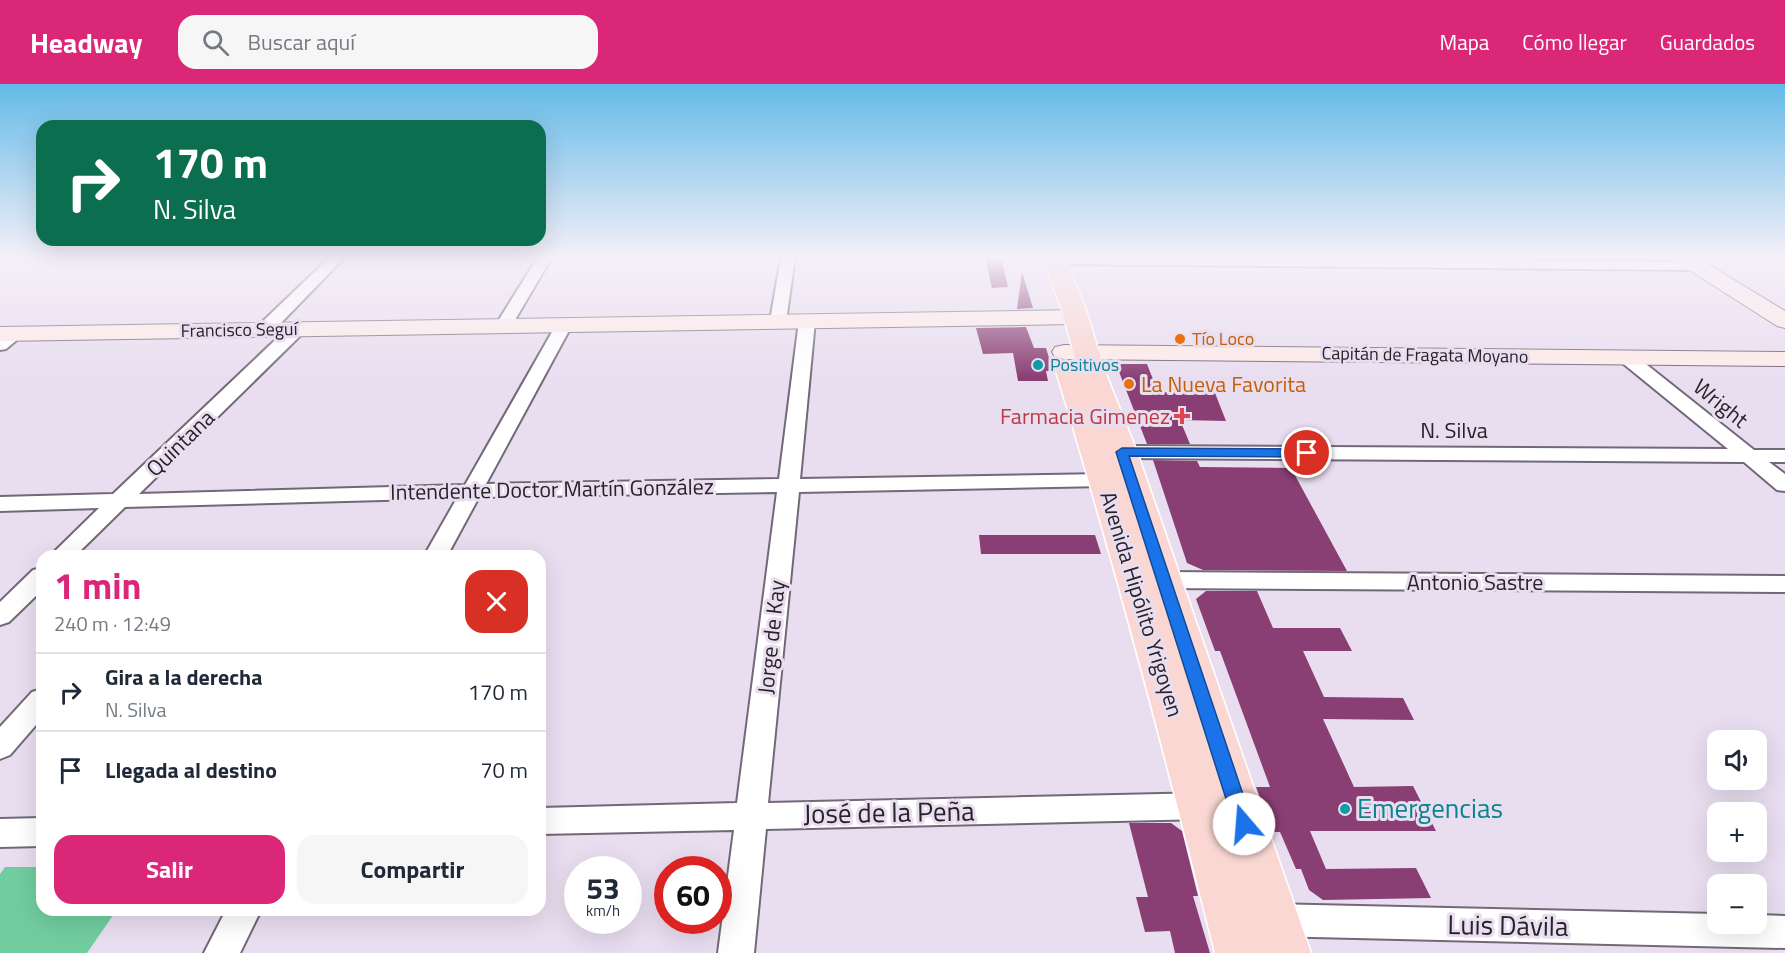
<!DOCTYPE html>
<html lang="es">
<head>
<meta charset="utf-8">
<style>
	:root { --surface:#fff; --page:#f6f6f7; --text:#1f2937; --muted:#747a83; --line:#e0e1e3; --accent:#db2777 }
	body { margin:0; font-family:"Titillium Web",sans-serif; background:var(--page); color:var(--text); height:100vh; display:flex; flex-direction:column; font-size:22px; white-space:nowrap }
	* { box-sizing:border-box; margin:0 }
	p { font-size:20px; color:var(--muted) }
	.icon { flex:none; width:33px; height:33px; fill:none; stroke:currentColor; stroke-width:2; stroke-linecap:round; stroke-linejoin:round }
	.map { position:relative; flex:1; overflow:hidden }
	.sheet { position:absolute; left:36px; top:466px; width:510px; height:366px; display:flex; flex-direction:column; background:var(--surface); border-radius:18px; box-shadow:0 6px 24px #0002 }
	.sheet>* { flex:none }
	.banner { position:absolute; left:36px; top:36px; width:510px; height:126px; border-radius:18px; box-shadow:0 6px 24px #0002; background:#0b6e4f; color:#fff; overflow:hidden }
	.buttons { position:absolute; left:1707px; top:646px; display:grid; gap:12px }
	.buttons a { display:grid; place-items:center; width:60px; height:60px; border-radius:12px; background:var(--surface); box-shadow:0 6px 24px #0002; font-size:30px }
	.speed { position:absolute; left:564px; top:772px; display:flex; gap:12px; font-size:30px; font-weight:700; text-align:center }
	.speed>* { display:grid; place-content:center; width:78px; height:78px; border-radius:50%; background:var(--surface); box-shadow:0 6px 24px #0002; line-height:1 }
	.speed small { font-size:15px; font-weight:400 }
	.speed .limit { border:9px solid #d22; background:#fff; color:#111 }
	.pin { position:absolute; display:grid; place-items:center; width:51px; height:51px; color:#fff; margin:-26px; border:3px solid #fff; border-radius:50%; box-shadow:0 2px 6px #0007 }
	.me { position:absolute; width:66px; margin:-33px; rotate:342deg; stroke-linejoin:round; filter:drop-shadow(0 0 4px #0008) }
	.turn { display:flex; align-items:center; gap:21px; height:126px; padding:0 18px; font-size:27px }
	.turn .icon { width:78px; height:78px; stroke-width:2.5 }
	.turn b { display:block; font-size:42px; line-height:51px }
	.round { display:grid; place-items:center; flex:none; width:63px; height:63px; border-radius:18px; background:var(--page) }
	.head { display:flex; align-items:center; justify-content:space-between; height:102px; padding:0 18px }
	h1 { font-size:36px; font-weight:700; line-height:45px; color:var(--accent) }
	.action { display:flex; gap:12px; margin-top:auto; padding:12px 18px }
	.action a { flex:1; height:69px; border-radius:18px; background:var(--accent); color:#fff; font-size:24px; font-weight:700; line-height:69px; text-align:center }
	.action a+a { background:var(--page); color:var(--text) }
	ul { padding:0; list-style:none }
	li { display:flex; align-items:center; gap:18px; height:78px; padding:0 18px; border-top:2px solid var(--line) }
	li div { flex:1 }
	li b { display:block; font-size:22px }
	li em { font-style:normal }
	header { display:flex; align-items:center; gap:36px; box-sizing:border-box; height:84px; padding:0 30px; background:var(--accent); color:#fff }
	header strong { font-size:28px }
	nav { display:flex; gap:33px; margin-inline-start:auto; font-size:21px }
	.search { width:420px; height:54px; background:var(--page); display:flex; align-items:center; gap:15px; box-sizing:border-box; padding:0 21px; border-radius:18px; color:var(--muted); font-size:22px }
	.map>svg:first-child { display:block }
</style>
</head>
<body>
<header>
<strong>Headway</strong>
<div class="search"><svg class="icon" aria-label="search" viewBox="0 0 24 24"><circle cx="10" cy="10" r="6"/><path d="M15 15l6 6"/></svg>Buscar aquí</div>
<nav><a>Mapa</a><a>Cómo llegar</a><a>Guardados</a></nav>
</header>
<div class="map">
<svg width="1785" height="869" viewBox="0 0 1785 869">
	<rect width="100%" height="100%" fill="#e9def0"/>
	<path fill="#71cd9f" d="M5,783H42V826L116,827L87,869H0V790Z"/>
	<path fill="#893e74" d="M985,173H1001L1008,203L992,204Z
		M1022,188L1033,224L1017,225Z
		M1026,243L1034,264H1046L1053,287H1046L1048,297H1018L1013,269L983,270L976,244Z
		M1116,280H1147L1158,308L1215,309L1226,337L1180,336L1190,360H1147Z
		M1153,376L1197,377L1200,383L1291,384L1347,487L1203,486L1187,479Z
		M979,451H1095L1101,470H981Z
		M1206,507H1257L1273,544H1340L1352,567H1303L1324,613L1403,614L1414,636L1323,635L1354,703L1413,702L1436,747H1310L1326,785L1416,784L1431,814L1323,816L1309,806L1301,785H1296L1280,748H1273L1256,703H1270L1220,567H1215L1196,515Z
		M1129,739H1171L1182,747L1198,812H1193L1210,869H1175L1170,847L1145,848L1136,813H1148Z"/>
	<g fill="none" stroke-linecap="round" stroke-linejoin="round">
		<defs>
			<path id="street" d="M330,173H345L270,250H258L256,246L258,242Z
				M538,173H552L509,246H497L495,242Z
				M781,173H795L786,237L778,242L770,237Z
				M1049,173L1697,178L1704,182L1697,186L1054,180L1049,179L1047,176Z
				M807,232L815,237L800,395L1105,390L1113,391L1116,396L1113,401L1105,402L799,408L768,719L1206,709L1217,713L1222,722L1217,731L1206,735L766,745L754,869H718L734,746L540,750V724L737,719L777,408L479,413L447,472H424L457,414L125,423L75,472H50L99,424L0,427V413L113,410L291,241H303L305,245L303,249L139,410L465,401L556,241L564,236L572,241L486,400L779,395L799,237Z
				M16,245L22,246L24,250L6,265L0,266V253Z
				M1626,268L1632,269L1754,366H1785V378H1769L1785,390V407L1777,406L1744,378L1122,374L1115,372L1112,368L1115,364L1122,362L1728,365L1620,277L1617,273L1620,269Z
				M42,484V506L9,538L0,541V518L33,486Z
				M1164,488L1785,492V508L1164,504L1155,502L1152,496L1155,490Z
				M42,605V634L10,671L0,675V643L32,608Z
				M42,734V762L0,763V735Z
				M1269,820L1718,830V840H1756V831L1785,832V864L1269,852L1257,847L1252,836L1257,825Z
				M226,826H261L240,869H204Z"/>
			<path id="secondary" d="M1672,173H1696L1785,227V244L1777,242L1675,177Z
				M1076,226L1084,228L1088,233L1084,238L1076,240L0,257V243Z
				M1064,261L1785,268V282L1064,275L1055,273L1052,268L1055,263Z"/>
			<path id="primary" d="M1042,173H1064L1086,226L1104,285L1137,368L1311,869H1215C1166,674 1115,479 1056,287L1060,281L1069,279L1077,281L1062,226Z"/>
		</defs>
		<use href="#street" stroke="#726878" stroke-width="4"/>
		<use href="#secondary" stroke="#726878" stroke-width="2"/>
		<use href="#primary" stroke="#fff" stroke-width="3"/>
		<use href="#street" fill="#fff" fill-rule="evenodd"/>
		<use href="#secondary" fill="#fdebe8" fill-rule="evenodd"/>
		<use href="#primary" fill="#fad7d2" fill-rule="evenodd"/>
	</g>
	<linearGradient id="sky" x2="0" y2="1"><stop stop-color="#64bae8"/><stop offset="0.59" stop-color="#f5f0f8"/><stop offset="1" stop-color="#f5f0f8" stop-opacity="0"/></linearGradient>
	<rect width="1785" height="295" fill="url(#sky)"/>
	<path fill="#1a73e8" stroke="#114b97" stroke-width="1.5" d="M1122,364L1307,365L1314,369L1307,373L1129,372L1253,740L1251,746L1244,748L1237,746L1234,740L1116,368Z"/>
	<g fill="#e8710a" stroke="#e9def0" stroke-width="2">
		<circle cx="1180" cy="255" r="6"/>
		<circle cx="1129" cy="300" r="6"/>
	</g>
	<g fill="#0f9aa8" stroke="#e9def0" stroke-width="2">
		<circle cx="1038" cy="281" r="6"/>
		<circle cx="1345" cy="725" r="6"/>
	</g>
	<path fill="#e0444e" stroke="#e9def0" stroke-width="2" d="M1179 323h6v6h6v6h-6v6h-6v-6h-6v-6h6z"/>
	<g text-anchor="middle" stroke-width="6" stroke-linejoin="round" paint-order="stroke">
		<g font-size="18" fill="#272329" stroke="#e9def0">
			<text transform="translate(239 246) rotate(-1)" y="6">Francisco Seguí</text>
			<text transform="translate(1425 271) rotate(1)" y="6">Capitán de Fragata Moyano</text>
		</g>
		<g font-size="18" fill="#c56008" stroke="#e9def0" text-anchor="start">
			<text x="1192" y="261">Tío Loco</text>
		</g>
		<g font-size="18" fill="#0d838f" stroke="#e9def0" text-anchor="start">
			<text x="1050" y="287">Positivos</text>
		</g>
		<g font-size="22" fill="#c56008" stroke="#e9def0" text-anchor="start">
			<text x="1141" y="308">La Nueva Favorita</text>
		</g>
		<g font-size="22" fill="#272329" stroke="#e9def0">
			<text transform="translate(1721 319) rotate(39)" y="8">Wright</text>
			<text x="1454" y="354">N. Silva</text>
			<text transform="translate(180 359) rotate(-44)" y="8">Quintana</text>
			<text transform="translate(552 405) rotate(-1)" y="8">Intendente Doctor Martín González</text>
			<text x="1475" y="506">Antonio Sastre</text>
			<text transform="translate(1142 520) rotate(73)" y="8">Avenida Hipólito Yrigoyen</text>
			<text transform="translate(771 553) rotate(-84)" y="8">Jorge de Kay</text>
		</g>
		<g font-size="22" fill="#be3a42" stroke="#e9def0" text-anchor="end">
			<text x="1170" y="340">Farmacia Gimenez</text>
		</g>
		<g font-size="27" fill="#0d838f" stroke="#e9def0" text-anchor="start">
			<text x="1357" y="734">Emergencias</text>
		</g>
		<g font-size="27" fill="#272329" stroke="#e9def0">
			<text transform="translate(889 729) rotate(-1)" y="9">José de la Peña</text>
			<text transform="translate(1508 842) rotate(1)" y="9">Luis Dávila</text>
		</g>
	</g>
</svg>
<div class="buttons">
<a><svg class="icon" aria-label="sound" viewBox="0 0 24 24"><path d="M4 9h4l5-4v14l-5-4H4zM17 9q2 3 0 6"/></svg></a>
<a>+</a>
<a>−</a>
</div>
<div class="speed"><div>53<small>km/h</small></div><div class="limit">60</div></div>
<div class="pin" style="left:1307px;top:369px;background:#d93025"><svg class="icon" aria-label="arrive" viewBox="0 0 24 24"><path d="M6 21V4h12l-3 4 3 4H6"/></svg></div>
<svg class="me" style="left:1244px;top:740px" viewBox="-20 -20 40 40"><circle r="19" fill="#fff"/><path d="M0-13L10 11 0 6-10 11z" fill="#1a73e8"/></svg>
<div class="banner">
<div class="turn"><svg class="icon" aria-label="right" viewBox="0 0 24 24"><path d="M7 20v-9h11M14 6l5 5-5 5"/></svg><div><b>170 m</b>N. Silva</div></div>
</div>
<section class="sheet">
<div class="head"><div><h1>1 min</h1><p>240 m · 12:49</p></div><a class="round" style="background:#d93025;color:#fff"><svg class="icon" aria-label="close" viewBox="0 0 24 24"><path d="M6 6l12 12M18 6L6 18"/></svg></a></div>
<ul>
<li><svg class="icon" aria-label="right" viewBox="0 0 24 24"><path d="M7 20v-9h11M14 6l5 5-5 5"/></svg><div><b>Gira a la derecha</b><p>N. Silva</p></div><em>170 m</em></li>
<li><svg class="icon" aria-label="arrive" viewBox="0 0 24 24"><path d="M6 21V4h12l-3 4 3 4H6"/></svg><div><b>Llegada al destino</b></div><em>70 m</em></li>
</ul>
<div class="action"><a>Salir</a><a>Compartir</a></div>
</section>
</div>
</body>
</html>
